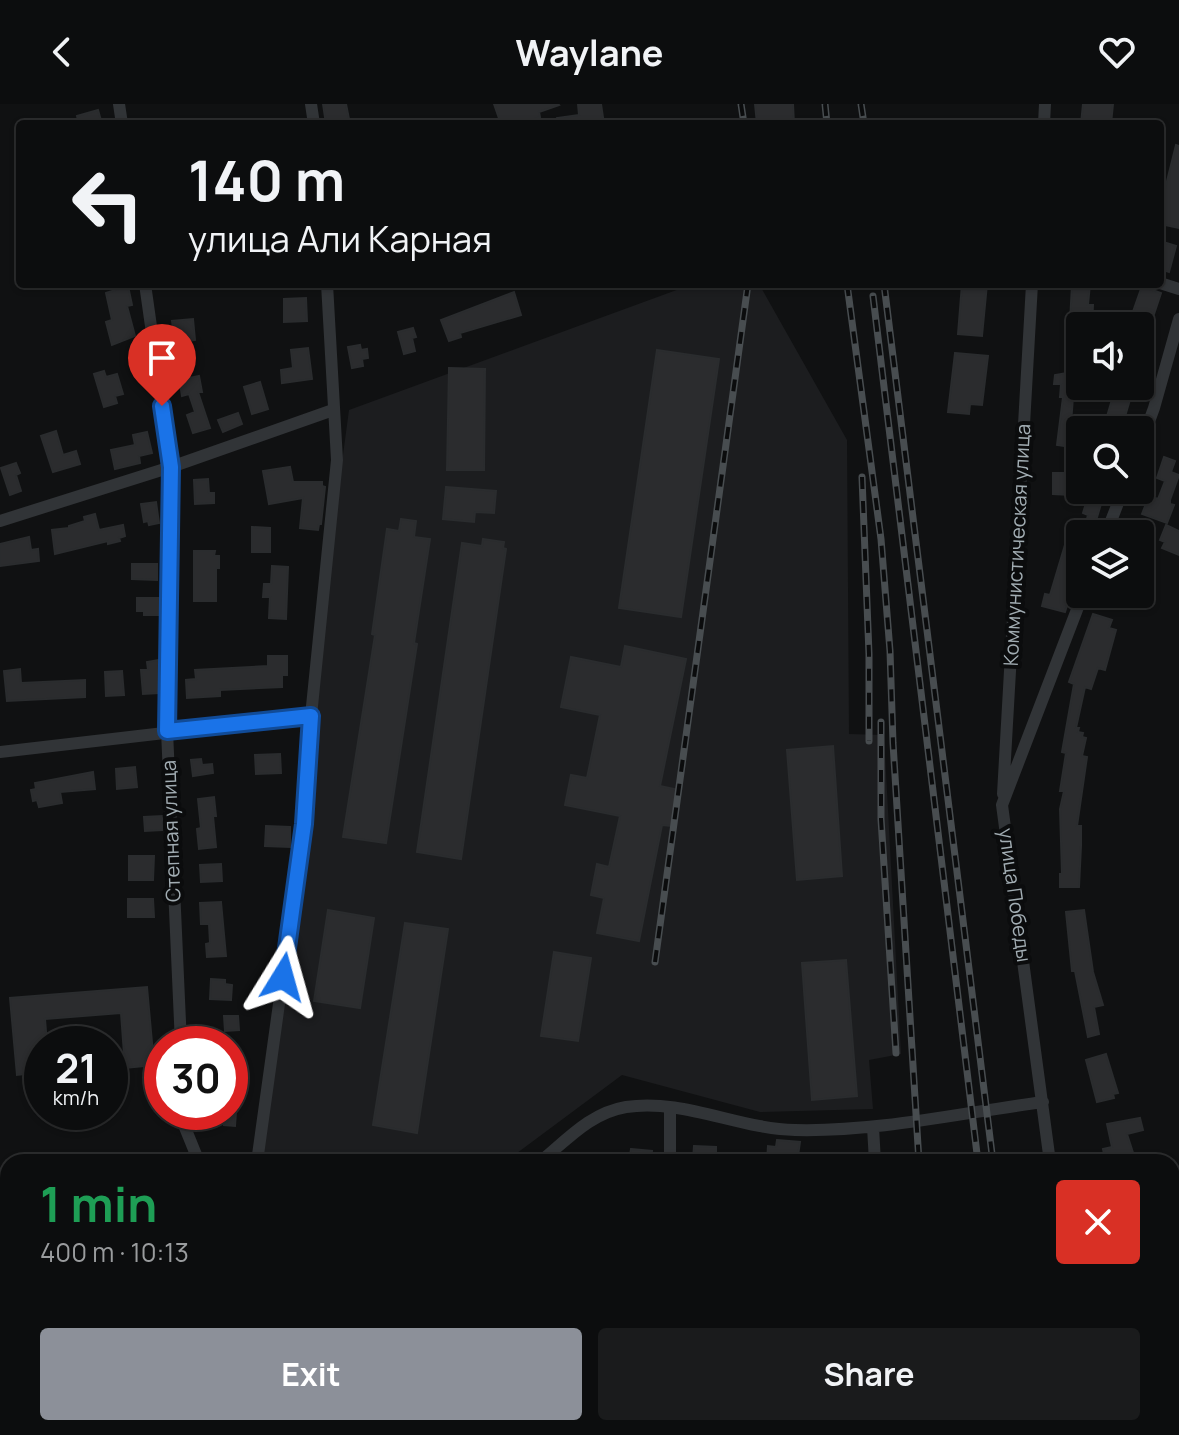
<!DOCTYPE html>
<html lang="en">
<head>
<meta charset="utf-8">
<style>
	:root { --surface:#0c0d0e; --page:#1a1b1c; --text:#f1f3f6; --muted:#9a9c9e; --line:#2c2d2e; --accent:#8c9099 }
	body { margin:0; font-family:Manrope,sans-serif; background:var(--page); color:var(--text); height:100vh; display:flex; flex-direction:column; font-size:30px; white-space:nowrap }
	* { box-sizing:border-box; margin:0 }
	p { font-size:26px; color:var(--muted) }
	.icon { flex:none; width:44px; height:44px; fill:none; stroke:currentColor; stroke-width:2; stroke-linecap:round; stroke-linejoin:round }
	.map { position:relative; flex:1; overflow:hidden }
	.panel { position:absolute; left:0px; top:1050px; width:1180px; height:282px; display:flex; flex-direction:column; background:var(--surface); border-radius:24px 24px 0 0; box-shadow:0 2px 6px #0004,0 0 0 2px var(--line) }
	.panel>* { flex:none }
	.hud { position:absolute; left:16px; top:16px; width:1148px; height:168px; border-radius:8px; box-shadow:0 2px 6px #0004,0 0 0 2px var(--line); background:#0c0d0e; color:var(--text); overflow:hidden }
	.controls { position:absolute; left:1066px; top:208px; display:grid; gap:16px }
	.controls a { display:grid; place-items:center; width:88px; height:88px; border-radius:8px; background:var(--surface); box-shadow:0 2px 6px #0004,0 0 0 2px var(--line); font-size:40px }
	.speed { position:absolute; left:24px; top:922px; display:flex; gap:16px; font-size:40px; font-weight:700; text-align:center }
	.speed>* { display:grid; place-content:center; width:104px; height:104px; border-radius:50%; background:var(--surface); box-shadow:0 2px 6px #0004,0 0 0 2px var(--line); line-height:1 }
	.speed small { font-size:20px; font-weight:400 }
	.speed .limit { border:12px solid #d22; background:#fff; color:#111 }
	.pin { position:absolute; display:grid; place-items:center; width:68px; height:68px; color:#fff; margin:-82px -34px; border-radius:50% 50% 50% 0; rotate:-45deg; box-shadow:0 0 8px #0007 }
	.pin .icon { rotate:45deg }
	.me { position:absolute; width:88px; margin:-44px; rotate:8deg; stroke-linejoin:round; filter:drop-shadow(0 0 6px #0008) }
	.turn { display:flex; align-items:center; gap:28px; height:168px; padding:0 40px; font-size:36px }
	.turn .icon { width:104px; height:104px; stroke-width:2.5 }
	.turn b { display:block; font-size:56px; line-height:68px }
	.round { display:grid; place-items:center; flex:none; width:84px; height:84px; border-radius:8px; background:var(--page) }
	.headline { display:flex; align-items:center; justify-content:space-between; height:136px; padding:0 40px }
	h1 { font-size:48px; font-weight:700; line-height:60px; color:#1e9e55 }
	.button { display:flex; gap:16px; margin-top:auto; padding:16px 40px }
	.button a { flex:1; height:92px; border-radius:8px; background:var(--accent); color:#fff; font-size:32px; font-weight:700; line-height:92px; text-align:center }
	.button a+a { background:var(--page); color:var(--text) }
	header { display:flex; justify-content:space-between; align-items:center; height:104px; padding:0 40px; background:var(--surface); font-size:36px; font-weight:700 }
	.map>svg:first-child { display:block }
</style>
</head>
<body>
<header><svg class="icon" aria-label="back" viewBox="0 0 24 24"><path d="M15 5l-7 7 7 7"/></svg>Waylane<svg class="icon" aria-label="heart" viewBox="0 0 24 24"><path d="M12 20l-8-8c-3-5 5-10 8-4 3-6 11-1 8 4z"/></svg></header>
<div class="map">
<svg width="1179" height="1331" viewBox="0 0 1179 1331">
	<rect width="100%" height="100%" fill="#101112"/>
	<path fill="#1c1d1f" d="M693,180H759L847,336L849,630L884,631L901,950L869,956L873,1005L760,1008L622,971L505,1058H260L329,456L349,306Z"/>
	<path fill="#2b2c2e" stroke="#2a2c2e" stroke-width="2" d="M323,0H346L350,20H326Z
		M494,0H558L559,1L539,8L540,13L521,20H501Z
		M578,0H601L604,20H558L557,14L579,11Z
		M755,0H793L794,20H757Z
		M1083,0H1113L1111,20H1081Z
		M98,6L102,20H79L77,12Z
		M1176,41L1179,42V124L1160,120V105Z
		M1160,137L1176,142L1169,168L1160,165Z
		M962,180H987L982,232L958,230Z
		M1072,180H1090L1088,201H1093L1092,220L1070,218Z
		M128,182L132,201L127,202L135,232L112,241L106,218L112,216L106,189Z
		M1142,182L1161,189L1143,243H1140V222H1128Z
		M514,188L521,211L460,229L461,233L449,237L441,216Z
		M306,194L307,217L284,218V195Z
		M193,215L195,236L175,239L172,217Z
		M413,224L416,233L412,234L415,247L404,250L398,228Z
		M360,241L361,246L367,245L368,254L362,255L363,262L352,264L348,243Z
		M1068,242L1080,243V282H1084L1083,294L1073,293L1071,320L1082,322L1078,344L1057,341L1063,293H1060L1061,280H1054L1055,271L1067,269Z
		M308,244L312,275L282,279L281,266L293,264L291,246Z
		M657,246L719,255L681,513L619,504Z
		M955,249L988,252L982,301L970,300L969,310L948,308Z
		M449,264L485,265L484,366H447Z
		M104,267L106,273L117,270L123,290L115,292L117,299L104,303L94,270Z
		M199,272L202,288H198L210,324L193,329L187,311L195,308L189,290L182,292L180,280L184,279V275Z
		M260,278L268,305L252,310L244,283Z
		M1116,282H1134L1121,326H1103Z
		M238,309L242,320L223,328L218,316Z
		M56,327L63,351L76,347L80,360L53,368L41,332Z
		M147,328L152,349L139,352L140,359L115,365L111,346L135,341L133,331Z
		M1164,353L1175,357L1171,368L1179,371L1170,396V400L1174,401L1167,419L1142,410L1149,392L1158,395L1165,377L1157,374Z
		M16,359L20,369L16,371L21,387L10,391L1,364Z
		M290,363L293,378H322V382L325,383L321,420H319L318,426L300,424L303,394L269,400L263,367Z
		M1053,369H1075L1071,391L1053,390Z
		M208,375L209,389H214V399L195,400L194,376Z
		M446,383L496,387L494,409L475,408L474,418L443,415Z
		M1087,396L1101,400L1092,430H1083L1088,411L1083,409Z
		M156,398L159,419L149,421L148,417L144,418L141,400Z
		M95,410L99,426L123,421L125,432L119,434L120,437L108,440V437L55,450L52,426L69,424V422L85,417L84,413Z
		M401,415L416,417L414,433L430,435L414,539L417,540L386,739L343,733L375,531L372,530L387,425L399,427Z
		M1166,421L1179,427V451L1162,444L1165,438L1160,436Z
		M252,423L270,424V448H252Z
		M1070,424L1080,428V460L1065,508L1042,502L1045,490L1050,491Z
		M29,433L31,446L38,445L39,457L0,462V440Z
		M483,435L504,438L503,444L506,445L461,755L417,748L462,439L482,442Z
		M194,447H215L214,452H219V464H216V497H194Z
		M132,460H157V476L132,475Z
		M272,462L288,463L286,515L269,514L270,493H263L264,480H271Z
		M137,494H160V511H144V507H137Z
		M1093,510L1112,516L1109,524L1116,526L1105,566L1098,564L1091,585L1085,583L1076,624H1079L1078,628L1083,629L1082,633L1086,634L1082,652L1087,653L1077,722H1081V742L1079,783H1060V770H1062L1060,705L1064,687H1060L1066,649L1062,648L1074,580L1069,578Z
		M625,542L686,555L660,682L679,686L671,722L662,721L639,837L597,829L604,794L591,791L597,760L609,763L620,712L565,701L571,671L587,674L600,611L561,603L571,553L621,563Z
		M268,552H287V571H282V583L220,586V592L187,594L186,576L196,575L195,566L268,562Z
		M159,556V589L143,590L141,566H148L147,558Z
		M20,565L21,579L85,576V593L7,597L4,567Z
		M122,567L124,591L106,592L105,568Z
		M833,642L842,772L797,776L787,646Z
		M280,650L281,669L256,670L255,651Z
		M201,655L202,661L212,660L213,669L193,672L191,656Z
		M135,663L137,683L117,685L116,665Z
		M93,668L95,685L60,688L62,699L39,703L37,696L33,697L31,686L36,685L35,679Z
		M214,693L216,712H213L216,743L199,745L197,725L201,724L198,695Z
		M162,712V726L145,727L144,713Z
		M266,722L290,723V743L265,742Z
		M129,752H154L153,776H129Z
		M221,760L222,777L201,778L200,761Z
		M128,795H153L154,813H128Z
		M221,798L226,852L207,853L206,840L210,839L209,820H201L200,799Z
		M328,806L374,814L360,904L314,897Z
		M1084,806L1093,868L1103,901L1094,903L1099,930L1088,933L1075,867H1072L1066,808Z
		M405,819L448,825L417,1029L373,1021Z
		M554,848L591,854L578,937L541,932Z
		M846,856L857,992L812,996L802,859Z
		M211,875L225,876V880L232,881L231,896L210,895Z
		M147,883L154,961L125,964L121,909L45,915L47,940H42V968L17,971L10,894Z
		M224,912H238L239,926L225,927Z
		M1106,950L1118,989L1113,990L1114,994L1097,998L1086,956Z
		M216,1008H236L235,1022L224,1021V1018L216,1017Z
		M1140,1014L1143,1026L1127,1030L1136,1058H1111L1109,1054L1105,1055L1103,1045L1112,1043L1107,1020Z
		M777,1036L800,1038L798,1052L781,1050L780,1058L767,1057L768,1042L776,1043Z
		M694,1042L716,1043V1055H693Z
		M631,1045L652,1047L651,1058H629Z"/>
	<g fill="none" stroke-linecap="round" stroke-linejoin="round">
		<path stroke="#313437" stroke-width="12" d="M119,0L122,20
			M311,0L314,20
			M1044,20L1045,0
			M1160,179L1179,185
			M145,180L171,363L167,627L181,940
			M1140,342L1154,304L1179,215
			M0,417L171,363L333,306
			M1106,430L1123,386
			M0,648L311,612
			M1003,690L1032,180
			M184,1008V1021L199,1058
			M873,1023L875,1058
			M257,1058L304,720L311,612L337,356L327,180
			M540,1058C567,1036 590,1009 626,1003C682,994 739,1025 795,1026C878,1028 960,1009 1043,998
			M670,1058V1004
			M1050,1058L1002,701L1083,490
			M0,1154L8,1153
			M894,1324V1331
			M1101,1324L1105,1331
			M115,1331V1324
			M297,1331L298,1324
			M464,1331L465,1324
			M668,1331V1324"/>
		<defs>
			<path id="rail" d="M741,0L744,20
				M825,0L827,20
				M861,0L864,20
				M847,180L881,435L890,547L893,639L919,1058
				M884,180L993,1058
				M873,192L978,1058
				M862,373L869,550V637
				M881,618V715L896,949
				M655,858L748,180
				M932,1324L933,1331
				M1012,1324V1331
				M1028,1324L1029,1331"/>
		</defs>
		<use href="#rail" stroke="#484d50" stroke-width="7"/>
		<use href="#rail" stroke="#0b0c0d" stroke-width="4" stroke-dasharray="12" stroke-linecap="butt"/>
	</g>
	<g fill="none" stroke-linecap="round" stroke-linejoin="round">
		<defs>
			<path id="route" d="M162,302L171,363L167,627L311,612L304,720L283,873"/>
		</defs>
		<use href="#route" stroke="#114b97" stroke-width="20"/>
		<use href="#route" stroke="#1a73e8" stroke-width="14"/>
	</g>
	<g text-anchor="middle" stroke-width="8" stroke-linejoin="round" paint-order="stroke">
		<g font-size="20" fill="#a2adb3" stroke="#0b0c0d">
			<text transform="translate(1017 441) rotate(-87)" y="7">Коммунистическая улица</text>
			<text transform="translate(171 727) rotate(-92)" y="7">Степная улица</text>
			<text transform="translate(1015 791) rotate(82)" y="7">улица Победы</text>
		</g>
	</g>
</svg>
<div class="controls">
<a><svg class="icon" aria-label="sound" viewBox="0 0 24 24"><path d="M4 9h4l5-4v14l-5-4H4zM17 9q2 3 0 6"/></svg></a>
<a><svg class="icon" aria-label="search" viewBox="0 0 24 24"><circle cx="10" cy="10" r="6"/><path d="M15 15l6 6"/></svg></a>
<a><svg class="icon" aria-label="layers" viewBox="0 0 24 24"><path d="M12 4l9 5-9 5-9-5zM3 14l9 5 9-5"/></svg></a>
</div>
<div class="speed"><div>21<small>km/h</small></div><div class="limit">30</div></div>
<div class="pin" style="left:162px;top:302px;background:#d93025"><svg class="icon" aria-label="arrive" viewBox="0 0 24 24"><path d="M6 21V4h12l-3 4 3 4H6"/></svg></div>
<svg class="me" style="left:283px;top:873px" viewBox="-20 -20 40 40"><path d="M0-17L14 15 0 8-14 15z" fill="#1a73e8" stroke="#fff" stroke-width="4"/></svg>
<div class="hud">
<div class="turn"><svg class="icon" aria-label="left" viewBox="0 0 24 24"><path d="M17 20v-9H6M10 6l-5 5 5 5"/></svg><div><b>140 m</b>улица Али Карная</div></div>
</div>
<section class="panel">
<div class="headline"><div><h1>1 min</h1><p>400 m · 10:13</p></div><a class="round" style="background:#d93025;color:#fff"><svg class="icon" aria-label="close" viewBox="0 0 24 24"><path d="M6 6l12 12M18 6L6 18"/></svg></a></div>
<div class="button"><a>Exit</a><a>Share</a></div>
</section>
</div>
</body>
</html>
